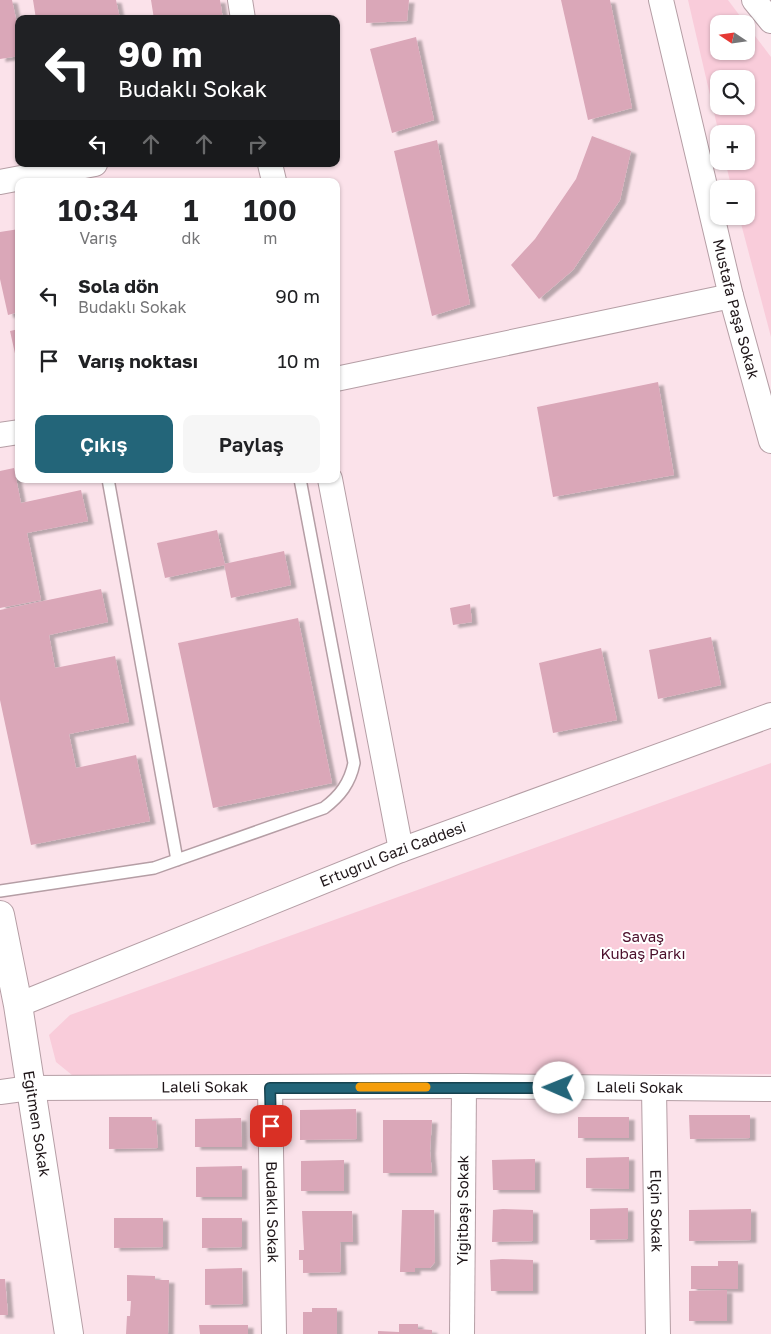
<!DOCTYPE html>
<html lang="tr">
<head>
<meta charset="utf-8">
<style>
	:root { --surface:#fff; --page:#f6f6f6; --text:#202124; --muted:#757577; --accent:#236579 }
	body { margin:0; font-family:"Golos Text",sans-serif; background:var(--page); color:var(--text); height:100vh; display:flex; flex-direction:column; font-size:19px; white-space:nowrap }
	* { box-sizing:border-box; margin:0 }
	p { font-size:16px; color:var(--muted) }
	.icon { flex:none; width:28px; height:28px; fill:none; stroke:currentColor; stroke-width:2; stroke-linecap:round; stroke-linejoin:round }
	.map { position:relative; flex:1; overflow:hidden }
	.panel { position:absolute; left:15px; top:178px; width:325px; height:305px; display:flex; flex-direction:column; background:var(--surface); border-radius:10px; box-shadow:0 1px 4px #0004 }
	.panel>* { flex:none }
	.hud { position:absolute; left:15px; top:15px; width:325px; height:152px; border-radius:10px; box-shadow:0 1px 4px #0004; background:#202124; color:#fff; overflow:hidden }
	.needle { width:32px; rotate:283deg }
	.controls { position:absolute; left:710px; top:15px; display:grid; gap:10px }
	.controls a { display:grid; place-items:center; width:45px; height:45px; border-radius:10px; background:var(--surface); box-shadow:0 1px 4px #0004; font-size:25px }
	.pin { position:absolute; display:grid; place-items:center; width:42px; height:42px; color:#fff; margin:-21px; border-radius:10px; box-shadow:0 2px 8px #0006 }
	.me { position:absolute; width:55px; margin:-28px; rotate:271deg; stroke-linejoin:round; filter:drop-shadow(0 0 4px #0008) }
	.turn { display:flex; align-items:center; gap:18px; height:105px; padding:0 20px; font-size:22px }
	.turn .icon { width:65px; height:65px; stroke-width:2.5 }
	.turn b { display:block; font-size:35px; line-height:42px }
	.lanes { display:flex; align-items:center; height:48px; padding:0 20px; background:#0003; justify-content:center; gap:25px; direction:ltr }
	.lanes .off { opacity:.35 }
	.eta { display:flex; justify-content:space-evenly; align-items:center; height:85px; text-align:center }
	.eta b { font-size:30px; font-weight:600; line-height:35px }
	.primary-button { display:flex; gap:10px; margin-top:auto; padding:10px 20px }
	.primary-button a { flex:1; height:58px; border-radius:10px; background:var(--accent); color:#fff; font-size:20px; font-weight:600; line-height:58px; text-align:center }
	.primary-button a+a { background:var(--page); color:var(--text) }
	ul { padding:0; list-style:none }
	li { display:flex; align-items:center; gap:15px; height:65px; padding:0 20px }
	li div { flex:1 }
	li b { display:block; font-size:19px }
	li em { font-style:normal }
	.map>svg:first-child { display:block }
</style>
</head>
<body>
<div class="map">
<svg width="771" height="1334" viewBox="0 0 771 1334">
	<defs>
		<filter id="shadow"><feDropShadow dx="5.5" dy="3" stdDeviation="1" flood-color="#0004"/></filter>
	</defs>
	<rect width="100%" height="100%" fill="#fbe2ea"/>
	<path fill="#f9ccda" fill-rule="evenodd" d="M688,0H728L746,24H719V51H746V24L771,57V337L739,216H746V189H732L725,161H746V134H719ZM719,79H746V106H719Z
		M771,763V1074L72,1075L56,1062L49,1035L70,1015Z"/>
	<path fill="#daa7b8" filter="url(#shadow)" d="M0,0H12L19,33V56L0,59Z
		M33,0H116L120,19H36Z
		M151,0H220L223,19H154Z
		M366,0H409L407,21L366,23Z
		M561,0H610L632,108L588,120Z
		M416,37L434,120L392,133L370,49Z
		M592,136L631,151L620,200L573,270L539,299L511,265L535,239L576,179Z
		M437,140L470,304L432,316L394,151Z
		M19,229V312L8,315L0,279V232Z
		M19,329V367H18L10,331Z
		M658,382L674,475L553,497L537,407Z
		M14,468L21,503L81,490L88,521L27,533L41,600L0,608V471Z
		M217,530L225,565L165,578L157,543Z
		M284,551L291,585L231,598L224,564Z
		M101,589L108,622L49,635L55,668L115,656L129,722L69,734L76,768L136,755L150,821L31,845L0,700V610Z
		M470,604L472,622L453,625L450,608Z
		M298,618L332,783L213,808L178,643Z
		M711,637L721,685L658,699L649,650Z
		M601,648L617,720L553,733L539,663Z
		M356,1109L357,1139L300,1140V1110Z
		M689,1115H750V1138L690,1139Z
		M109,1117H152V1121H156L158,1148L109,1149Z
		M578,1117H629V1138H578Z
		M241,1118L242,1147H195V1119Z
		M383,1120H432L430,1151L432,1173H383Z
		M629,1157V1189L586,1188V1158Z
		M535,1159V1190H493L492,1160Z
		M344,1160V1191H301V1161Z
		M242,1166V1197H196V1167Z
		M628,1208V1239L590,1240V1209Z
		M503,1209L533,1210V1241L492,1242L493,1210Z
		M751,1209V1240L689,1241V1210Z
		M402,1210H434L435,1262L430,1268H415V1272H400Z
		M302,1211H352L353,1242H340L341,1272L303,1273V1260H299V1250H304Z
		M114,1218H163V1247L114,1248Z
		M202,1218H242V1247L202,1248Z
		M502,1259L533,1260V1291H491L490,1260Z
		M718,1261H738V1289H691V1266H718Z
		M242,1268L243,1304L205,1305V1269Z
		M127,1275L155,1276V1280H169L168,1334H126L127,1316H130L131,1301H127Z
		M0,1279H5L8,1315H0Z
		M727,1290V1321H689V1291Z
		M312,1308H337V1334H303V1312H312Z
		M399,1324H418V1329L432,1330V1334H378V1331L399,1332Z
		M199,1325H248V1334H200Z"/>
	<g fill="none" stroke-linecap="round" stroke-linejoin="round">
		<defs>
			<path id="service" d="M108,479L177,860
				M0,891L154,868L324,808C340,796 350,783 354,763L300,479"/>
			<g id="minor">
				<path d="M240,0L243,19"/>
				<path id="s1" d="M661,0L731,296L771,441"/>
				<path d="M754,0L771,21"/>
				<path d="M270,164L274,181"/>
				<path d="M0,182L95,164"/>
				<path d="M336,379L731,296"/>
				<path d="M0,435L19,432"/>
				<path d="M330,479L401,850"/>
				<path id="s2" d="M18,1005L401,850L771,715"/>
				<path id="s3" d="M270,1088L274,1334"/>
				<path id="s4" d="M654,1089L658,1334"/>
				<path id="s5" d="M0,1092L30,1088L464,1086L771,1089"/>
				<path id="s6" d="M462,1334L464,1086"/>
			</g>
			<g id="tertiary">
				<path id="s7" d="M0,915L18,1005L69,1334"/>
			</g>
		</defs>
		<use href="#service" stroke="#b59ea5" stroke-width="14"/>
		<use href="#minor" stroke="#b59ea5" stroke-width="26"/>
		<use href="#tertiary" stroke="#b59ea5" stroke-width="30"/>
		<use href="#service" stroke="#fff" stroke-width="11"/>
		<use href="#minor" stroke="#fff" stroke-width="24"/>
		<use href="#tertiary" stroke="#fff" stroke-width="28"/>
	</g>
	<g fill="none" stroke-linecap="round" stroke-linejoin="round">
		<defs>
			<path id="route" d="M271,1126L270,1088H559"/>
		</defs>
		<use href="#route" stroke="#17424f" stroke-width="12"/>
		<use href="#route" stroke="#236579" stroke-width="9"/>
		<path stroke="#f59e0b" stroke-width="9" d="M360,1087H426"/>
	</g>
	<g text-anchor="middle" stroke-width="4" stroke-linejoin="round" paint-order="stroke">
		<g font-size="15" fill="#1f1619" stroke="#fff">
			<text dy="5" stroke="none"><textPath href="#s1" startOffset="318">Mustafa Paşa Sokak</textPath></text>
			<text dy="5" stroke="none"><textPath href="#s2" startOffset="404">Ertuğrul Gazi Caddesi</textPath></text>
			<text dy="5" stroke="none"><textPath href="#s5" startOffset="205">Laleli Sokak</textPath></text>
			<text dy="5" stroke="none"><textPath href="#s5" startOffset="640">Laleli Sokak</textPath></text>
			<text dy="5" stroke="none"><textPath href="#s7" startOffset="212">Eğitmen Sokak</textPath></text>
			<text dy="5" stroke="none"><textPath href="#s6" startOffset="124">Yiğitbaşı Sokak</textPath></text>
			<text dy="5" stroke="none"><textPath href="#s3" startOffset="124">Budaklı Sokak</textPath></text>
			<text dy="5" stroke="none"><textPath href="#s4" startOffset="122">Elçin Sokak</textPath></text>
		</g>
		<g font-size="15" fill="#4b0f2b" stroke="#fff">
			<text x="643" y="942">Savaş<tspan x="643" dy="17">Kubaş Parkı</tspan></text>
		</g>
	</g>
</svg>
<div class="controls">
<a><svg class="needle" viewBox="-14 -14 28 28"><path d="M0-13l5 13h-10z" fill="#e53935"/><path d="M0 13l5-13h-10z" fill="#757577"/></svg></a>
<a><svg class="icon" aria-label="search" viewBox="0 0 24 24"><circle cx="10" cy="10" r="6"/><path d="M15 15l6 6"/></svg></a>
<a>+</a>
<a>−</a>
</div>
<div class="pin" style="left:271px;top:1126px;background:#d93025"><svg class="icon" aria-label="arrive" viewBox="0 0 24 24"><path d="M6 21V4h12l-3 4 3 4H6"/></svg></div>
<svg class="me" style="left:559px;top:1088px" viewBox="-20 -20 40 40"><circle r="19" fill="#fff"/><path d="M0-13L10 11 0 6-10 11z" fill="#236579"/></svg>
<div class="hud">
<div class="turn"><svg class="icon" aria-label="left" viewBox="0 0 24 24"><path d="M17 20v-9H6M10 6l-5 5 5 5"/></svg><div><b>90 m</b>Budaklı Sokak</div></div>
<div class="lanes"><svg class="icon" aria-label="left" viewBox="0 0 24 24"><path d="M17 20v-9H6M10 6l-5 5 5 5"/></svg><svg class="icon off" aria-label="ahead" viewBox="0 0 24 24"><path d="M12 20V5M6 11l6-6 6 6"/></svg><svg class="icon off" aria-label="ahead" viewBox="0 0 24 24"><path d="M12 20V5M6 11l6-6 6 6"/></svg><svg class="icon off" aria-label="right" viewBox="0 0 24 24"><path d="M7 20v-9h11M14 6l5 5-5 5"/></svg></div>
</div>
<section class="panel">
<div class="eta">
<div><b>10:34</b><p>Varış</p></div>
<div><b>1</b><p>dk</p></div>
<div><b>100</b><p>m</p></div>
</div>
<ul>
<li><svg class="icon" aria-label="left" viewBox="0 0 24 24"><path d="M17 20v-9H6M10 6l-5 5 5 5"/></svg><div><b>Sola dön</b><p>Budaklı Sokak</p></div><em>90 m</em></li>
<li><svg class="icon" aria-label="arrive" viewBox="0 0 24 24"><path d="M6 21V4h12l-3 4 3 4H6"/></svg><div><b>Varış noktası</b></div><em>10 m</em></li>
</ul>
<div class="primary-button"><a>Çıkış</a><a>Paylaş</a></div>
</section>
</div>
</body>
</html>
